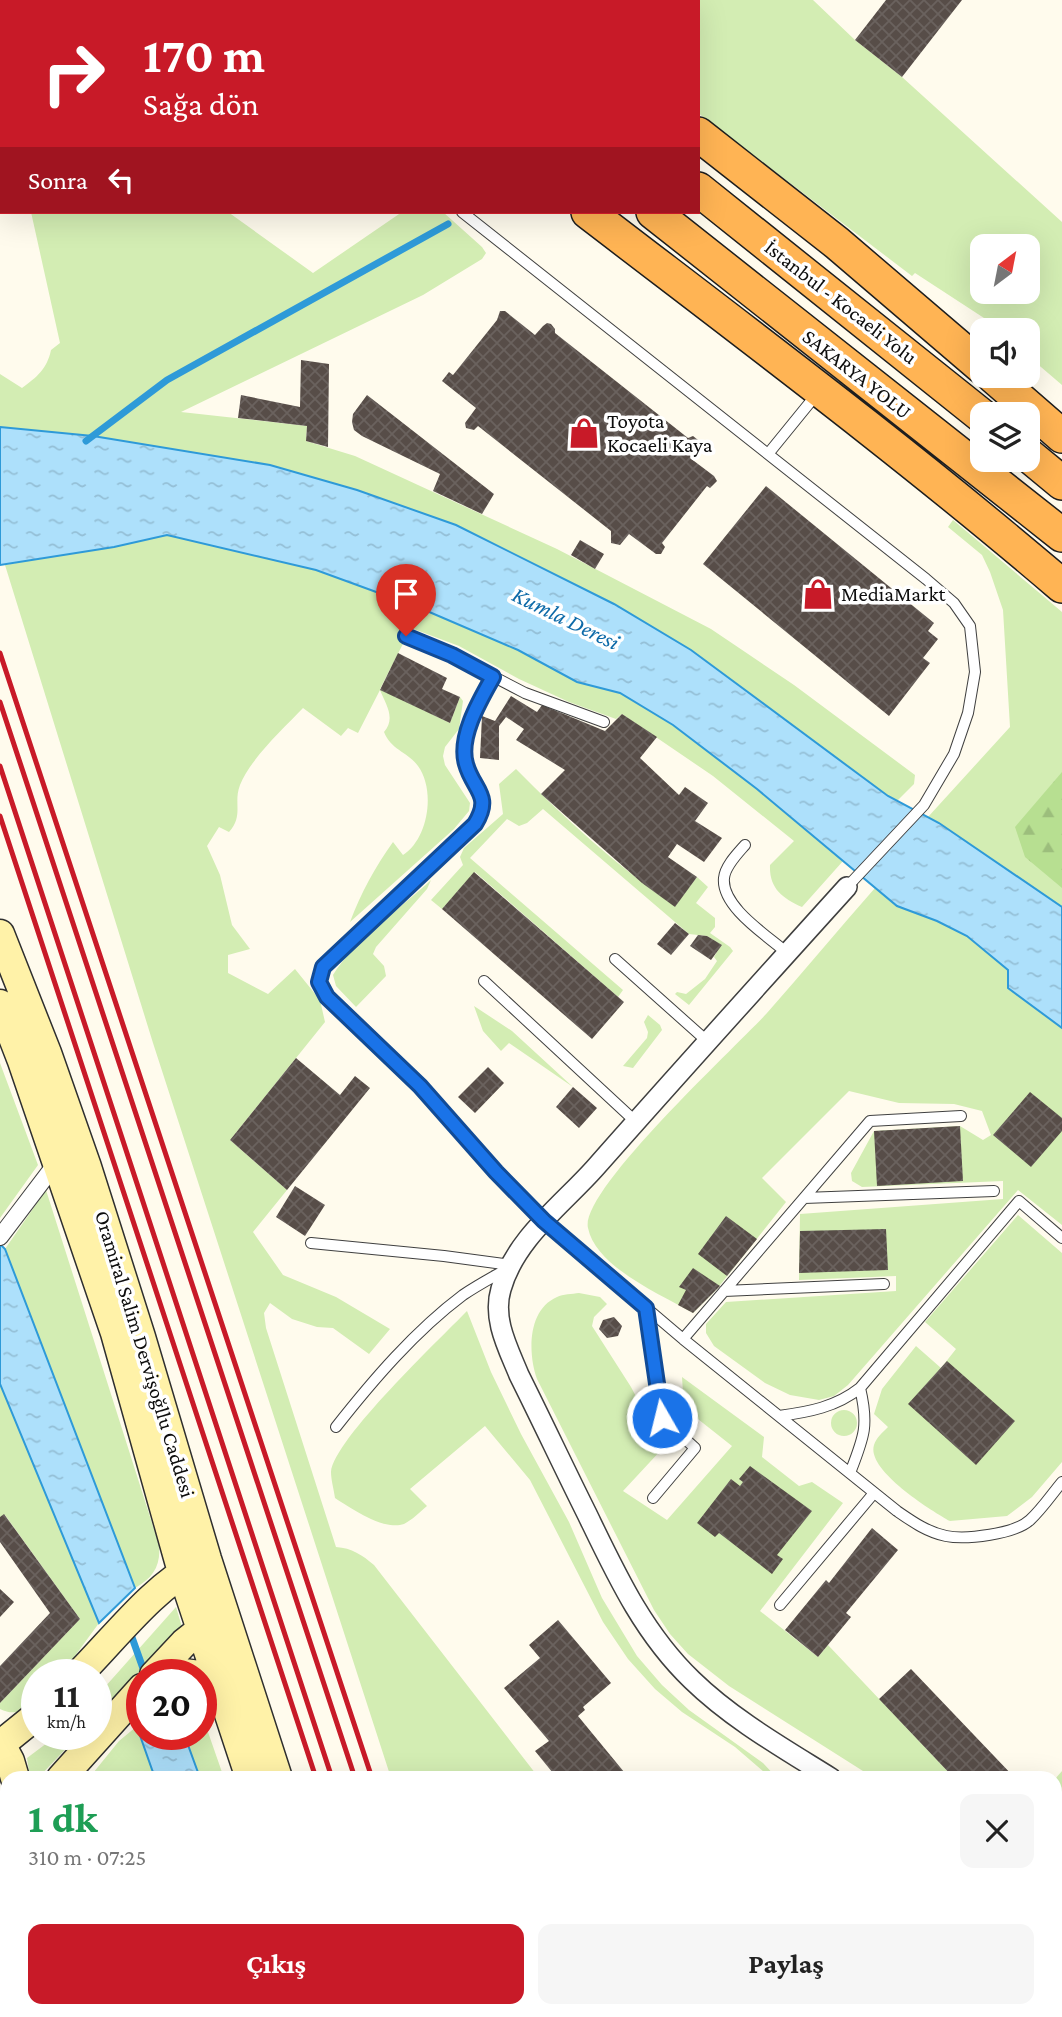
<!DOCTYPE html>
<html lang="tr">
<head>
<meta charset="utf-8">
<style>
	:root { --surface:#fff; --page:#f6f6f6; --text:#222; --muted:#767676; --accent:#c81a28 }
	body { margin:0; font-family:"Crimson Pro",serif; background:var(--page); color:var(--text); height:100vh; display:flex; flex-direction:column; font-size:26px; white-space:nowrap }
	* { box-sizing:border-box; margin:0 }
	p { font-size:23px; color:var(--muted) }
	.icon { flex:none; width:38px; height:38px; fill:none; stroke:currentColor; stroke-width:2; stroke-linecap:round; stroke-linejoin:round }
	.map { position:relative; flex:1; overflow:hidden }
	.sheet { position:absolute; left:0px; top:1771px; width:1062px; height:247px; display:flex; flex-direction:column; background:var(--surface); border-radius:21px 21px 0 0; box-shadow:0 7px 28px #0002 }
	.sheet>* { flex:none }
	.guide { position:absolute; left:0px; top:0px; width:700px; height:214px; box-shadow:0 7px 28px #0002; background:#c81a28; color:#fff; overflow:hidden }
	.needle { width:46px; rotate:32deg }
	.buttons { position:absolute; left:970px; top:234px; display:grid; gap:14px }
	.buttons a { display:grid; place-items:center; width:70px; height:70px; border-radius:14px; background:var(--surface); box-shadow:0 7px 28px #0002; font-size:35px }
	.speed { position:absolute; left:21px; top:1659px; display:flex; gap:14px; font-size:35px; font-weight:700; text-align:center }
	.speed>* { display:grid; place-content:center; width:91px; height:91px; border-radius:50%; background:var(--surface); box-shadow:0 7px 28px #0002; line-height:1 }
	.speed small { font-size:18px; font-weight:400 }
	.speed .limit { border:10px solid #d22; background:#fff; color:#111 }
	.pin { position:absolute; display:grid; place-items:center; width:60px; height:60px; color:#fff; margin:-72px -30px; border-radius:50% 50% 50% 0; rotate:-45deg; box-shadow:0 0 7px #0007 }
	.pin .icon { rotate:45deg }
	.me { position:absolute; width:77px; margin:-38px; rotate:352deg; stroke-linejoin:round; filter:drop-shadow(0 0 5px #0008) }
	.turn { display:flex; align-items:center; gap:24px; height:147px; padding:0 28px; font-size:32px }
	.turn .icon { width:91px; height:91px; stroke-width:2.5 }
	.turn b { display:block; font-size:49px; line-height:60px }
	.then { display:flex; align-items:center; height:66px; padding:0 28px; background:#0003; gap:14px; font-size:26px }
	.round { display:grid; place-items:center; flex:none; width:74px; height:74px; border-radius:14px; background:var(--page) }
	.overview { display:flex; align-items:center; justify-content:space-between; height:119px; padding:0 28px }
	h1 { font-size:42px; font-weight:700; line-height:52px; color:#1e9e55 }
	.primary-button { display:flex; gap:14px; margin-top:auto; padding:14px 28px }
	.primary-button a { flex:1; height:80px; border-radius:14px; background:var(--accent); color:#fff; font-size:28px; font-weight:700; line-height:80px; text-align:center }
	.primary-button a+a { background:var(--page); color:var(--text) }
	.map>svg:first-child { display:block }
</style>
</head>
<body>
<div class="map">
<svg width="1062" height="2017" viewBox="0 0 1062 2017">
	<defs>
		<pattern id="forest-firs" width="22" height="20" patternUnits="userSpaceOnUse" patternTransform="scale(1.75)"><rect width="22" height="20" fill="#b7df91"/><path d="M5 1l3.5 6h-7zM16 11l3.5 6h-7z" fill="#9cbe7c"/></pattern>
		<pattern id="water-ripples" width="26" height="14" patternUnits="userSpaceOnUse" patternTransform="scale(1.75)"><rect width="26" height="14" fill="#ade0fb"/><path d="M2 4q2-2 4 0t4 0M15 11q2-2 4 0t4 0" fill="none" stroke="#94bfd6"/></pattern>
		<pattern id="building-cross-hatch" width="8" height="8" patternUnits="userSpaceOnUse" patternTransform="scale(1.75)"><rect width="8" height="8" fill="#574d48"/><path d="M0 0l8 8M0 8l8-8" fill="none" stroke="#6a625e"/></pattern>
	</defs>
	<rect width="100%" height="100%" fill="#fffbed"/>
	<path fill="#d3edb3" fill-rule="evenodd" d="M550,0H813L855,40L902,77L1062,222V385L1027,355V331H999L984,318L915,273L912,276L698,113V2ZM982,247H1027V292H982Z
		M31,212H228L313,273L402,212H443L482,247L486,253L482,259L423,295L181,412L307,426L306,441L355,456L557,549L711,629L794,685L915,775L914,784L897,801L888,796L691,650L614,604L456,525L357,490L270,465L93,436L0,427V374L22,388C37,377 47,369 51,350L60,343Z
		M953,520L1062,612V907L928,817L1010,727L1003,610L990,572L982,555L948,527Z
		M167,535L316,570L420,608L518,650L577,682L620,693L673,725L757,789L843,861L802,907C782,898 769,888 770,865L794,841L713,776L622,714L616,719L569,702L519,679L459,646L411,628L380,689L450,723L460,697L463,701L459,729L445,747L443,756L445,765L470,803L469,811L454,829L350,922C361,893 375,867 393,842L403,855C428,839 436,791 418,766C408,752 391,750 384,732C396,718 386,705 380,690L358,733L348,728L341,736L303,708C283,729 251,758 240,785C233,803 244,815 229,832L219,827L207,846L220,875L232,925L250,949L228,955V973L268,994L295,969L320,1000L325,1022L230,1140L287,1190L253,1232L283,1275L336,1297L390,1329L369,1354L333,1328L317,1327L292,1319L270,1303L264,1313L266,1328L336,1547C352,1548 362,1555 374,1565L539,1778H391L153,1043L5,565Z
		M516,769C564,818 618,867 675,906L697,877L708,887L696,903L715,918V927L710,933L730,947L733,951L689,1005L675,994L677,992L686,994L705,979L717,961L714,957L721,945L707,936L689,934L543,809L527,823L519,826L507,819L470,858L623,990L618,997L475,872L442,909L431,900L463,865L460,857L464,848L503,814L499,784Z
		M431,880L427,889L376,947L373,954L384,966L386,976L356,1007L336,986L333,975C353,942 402,907 431,880Z
		M875,888L897,906L937,921L967,936L1008,970L1009,988L1062,1028V1225L1018,1190L848,1385L834,1396L819,1400L790,1395L765,1383L714,1346L706,1333V1324L726,1302L896,1291V1276L799,1280L800,1214L1003,1199V1181L862,1187L852,1181L851,1173L874,1131L960,1126L983,1140L991,1135L982,1111L954,1104L899,1103L849,1091L762,1178L786,1202L717,1289L693,1313C660,1294 596,1267 588,1228C579,1191 738,1045 767,1013C803,972 839,929 875,888Z
		M474,1006L512,1031L573,1087L509,1043L501,1051L483,1031Z
		M648,1015L660,1025L662,1030L633,1068L623,1066L647,1038L648,1032L644,1022Z
		M0,1063L38,1165L0,1218Z
		M46,1190L159,1545C161,1566 153,1578 135,1588L5,1249Z
		M1018,1215L1062,1253V1462L1032,1497L1007,1516L950,1521C932,1511 866,1470 874,1445C876,1438 883,1432 888,1427L874,1414L882,1389L916,1346L941,1368L956,1349L925,1322Z
		M579,1293L600,1297L607,1304L594,1317L592,1326L631,1387L663,1448L623,1491L667,1520L732,1446L684,1408L682,1377L764,1437L762,1457L799,1486L812,1482L843,1503L760,1611L818,1657L828,1645L954,1778H874L729,1686L688,1654L670,1634L654,1610L537,1379C528,1354 527,1310 557,1297C563,1294 572,1294 579,1293Z
		M467,1311L491,1372L521,1434L569,1522L602,1598L637,1656L662,1685L689,1710L763,1763L777,1778H771L735,1747L682,1712L655,1689L628,1659L603,1622L530,1480L485,1426L410,1489L427,1506C420,1512 412,1520 404,1524C384,1531 352,1509 335,1498C334,1490 331,1480 331,1472C334,1439 440,1339 467,1311Z
		M0,1384L99,1623L61,1675H37V1703C24,1711 14,1716 0,1709V1703L80,1619L5,1515L0,1517Z
		M831 1423a13 13 0 1 1 26 0a13 13 0 1 1-26 0Z
		M176,1607L182,1627L96,1717V1697Z
		M201,1712L224,1778H89L119,1741L142,1722V1734H201Z
		M59,1734H80L38,1778H30L27,1758Z
		M1062,1771V1896L1055,1894V1779Z
		M138,2011H302L304,2017H141Z
		M470,2011H757L759,2017H472Z
		M797,2011H955L951,2017H799Z"/>
	<path fill="url(#forest-firs)" d="M1062,772V888L1025,857L1015,827Z"/>
	<path fill="url(#water-ripples)" stroke="#2e9ad8" stroke-width="2" d="M0,427L93,436L270,465L357,490L456,525L614,604L691,650L888,796L939,823L1062,907V1028L1008,988V970L967,936L937,921L897,906L757,789L673,725L620,693L577,682L518,650L420,608L316,570L167,535L114,547L0,565Z
		M0,1244L5,1249L135,1588L99,1623L0,1384Z
		M142,1722V1734H184L200,1778H155L137,1727Z"/>
	<g fill="none" stroke-linecap="round" stroke-linejoin="round">
		<path stroke="#2e9ad8" stroke-width="7" d="M86,441L167,380L448,224
			M129,1629L145,1674"/>
	</g>
	<path fill="url(#building-cross-hatch)" d="M886,0H962L902,77L855,40Z
		M500,311H505L535,335L543,326L547,323L551,324L555,329V333L688,438L693,436L698,440L700,446L690,458L714,476L717,481L710,488L707,486L662,543L665,547L661,554H656L629,534L620,545L611,543V531L478,426L474,430L466,428L465,423L476,408L442,381L449,372L453,375L497,320Z
		M301,360L329,364L328,447L306,441L307,426L238,418L241,395L300,407Z
		M367,395L494,494L482,514L433,491L440,474L362,436L354,430L352,422L353,414Z
		M766,486L934,623L928,631L938,639L923,658L930,663L889,716L703,564Z
		M580,540L604,554L595,569L571,555Z
		M398,653L447,678L442,689L460,697L450,723L380,690Z
		M511,696L537,712L542,705L605,731L622,714L657,737L640,758L679,795L685,787L708,803L695,821L722,838L704,862L677,844L668,857L697,877L675,907L642,883L541,794L565,770L516,740L524,729L506,717L499,726V760L480,758L482,716L495,721Z
		M474,872L624,1002L592,1039L442,909Z
		M675,923L689,934L671,955L657,944Z
		M698,935L707,936L722,945L711,960L690,946Z
		M296,1058L340,1095L355,1076L370,1088L287,1190L230,1140Z
		M488,1067L504,1083L475,1113L458,1097Z
		M573,1087L597,1108L579,1128L556,1107Z
		M1030,1092L1062,1118V1131L1031,1167L993,1135Z
		M960,1126L963,1181L877,1186L874,1131Z
		M295,1186L325,1205L305,1236L276,1217Z
		M726,1216L757,1239L727,1276L698,1254Z
		M886,1229L888,1270L799,1273L800,1231Z
		M693,1268L720,1286L693,1313L678,1305L686,1290L679,1287Z
		M614,1317L622,1326L618,1336L607,1338L599,1329L603,1320Z
		M947,1361L1015,1421L976,1465L908,1404Z
		M750,1466L812,1511L777,1555L783,1559L772,1574L719,1533L715,1537L697,1523L731,1479L740,1486L743,1482L739,1479Z
		M4,1514L80,1619L0,1703V1666L50,1613L0,1542V1517Z
		M872,1528L898,1550L846,1613L851,1617L818,1657L785,1630L826,1580L829,1583Z
		M0,1589L14,1602L0,1617Z
		M558,1620L611,1683L583,1707L585,1710L578,1716L629,1778H557L535,1751L549,1741L504,1688L540,1658L529,1645Z
		M911,1669L1015,1778H954L879,1699Z"/>
	<g fill="none" stroke-linecap="round" stroke-linejoin="round">
		<defs>
			<path id="service" d="M462,212L926,579L954,603L970,626L975,672L968,713L954,754L924,805L847,887
				M768,454L816,395
				M406,636L452,655L525,693L604,722
				M493,677C480,700 458,737 466,764C473,790 493,795 475,824L323,967L319,982L327,997L420,1085L497,1173L544,1221L683,1339L897,1511C913,1522 927,1532 946,1536C966,1540 1015,1534 1030,1520C1042,1509 1052,1494 1062,1482
				M745,845C738,853 725,866 724,878C721,907 768,936 787,953
				M615,959L708,1042
				M484,981L636,1122
				M804,1198L994,1191
				M311,1243L444,1256L511,1265
				M724,1291L884,1284
				M646,1308L662,1418L695,1448L653,1498
				M683,1339L870,1121L961,1116
				M779,1416C809,1412 836,1407 860,1388L1019,1201L1062,1238
				M336,1427C373,1380 415,1331 463,1295C476,1286 491,1278 505,1270
				M850,1473C864,1437 869,1426 860,1388
				M780,1605L874,1493"/>
			<path id="pedestrian" d="M0,1237L57,1162"/>
			<path id="minor" d="M831,1778C783,1748 732,1719 692,1680C643,1633 616,1574 587,1514C564,1468 542,1421 519,1375C508,1348 492,1319 501,1289C515,1239 562,1205 595,1168C678,1074 762,981 847,887
				M779,2011L780,2017
				M970,2017L974,2011"/>
			<path id="secondary" d="M0,934L47,1053L87,1167L141,1337L207,1559L278,1778
				M0,1004L22,1061L115,1333L182,1572L250,1778
				M78,1675C114,1639 153,1587 198,1564
				M154,1675L184,1643L213,1620
				M162,1675L184,1673L199,1675
				M1,1744L10,1761L15,1778
				M0,1745L37,1715
				M61,1778L142,1688
				M0,1822L7,1811
				M0,1846L7,1839
				M327,2011L329,2017
				M353,2011L355,2017"/>
			<path id="trunk" d="M312,0L314,2
				M376,0L379,2
				M453,0L455,2
				M517,0L519,2
				M698,134L837,243L982,367
				M698,189L982,416
				M588,212C747,334 909,455 1062,586
				M653,212L1062,535
				M993,376L1062,436
				M1027,454L1062,483
				M1055,1910L1062,1911
				M1056,2017L1062,2011"/>
		</defs>
		<use href="#service" stroke="#404040" stroke-width="12"/>
		<use href="#pedestrian" stroke="#404040" stroke-width="18"/>
		<use href="#minor" stroke="#404040" stroke-width="22"/>
		<use href="#secondary" stroke="#2f2f2f" stroke-width="31"/>
		<use href="#trunk" stroke="#1e1e1e" stroke-width="36"/>
		<use href="#service" stroke="#fff" stroke-width="10"/>
		<use href="#pedestrian" stroke="#fff" stroke-width="16"/>
		<use href="#minor" stroke="#fff" stroke-width="19"/>
		<use href="#secondary" stroke="#fff2a8" stroke-width="28"/>
		<use href="#trunk" stroke="#ffb454" stroke-width="33"/>
		<path stroke="#c81a28" stroke-width="5" d="M0,653L372,1778
			M0,702L355,1778
			M0,766L332,1778
			M0,816L316,1778
			M391,2011L393,2017
			M406,2011L408,2017
			M436,2011L438,2017
			M452,2011L454,2017"/>
	</g>
	<g fill="none" stroke-linecap="round" stroke-linejoin="round">
		<defs>
			<path id="route" d="M406,636L452,655L493,677C480,700 458,737 466,764C473,790 493,795 475,824L323,967L319,982L327,997L420,1086L496,1172L544,1221L646,1308L662,1418"/>
		</defs>
		<use href="#route" stroke="#114b97" stroke-width="18"/>
		<use href="#route" stroke="#1a73e8" stroke-width="12"/>
	</g>
	<defs>
		<symbol id="shop-bare" viewBox="-9 -9 18 18"><path d="M-5-2.5h2.3a2.7 3.5 0 0 1 5.4 0H5L5.5 6h-11ZM-1.5-2.5h3a1.5 2.3 0 0 0-3 0Z" fill="#c81a28" stroke="#fff" stroke-width="2.5" paint-order="stroke"/></symbol>
	</defs>
	<g fill-rule="evenodd">
		<use href="#shop-bare" x="562" y="411" width="44" height="44"/>
		<use href="#shop-bare" x="796" y="572" width="44" height="44"/>
	</g>
	<g text-anchor="middle" stroke-width="7" stroke-linejoin="round" paint-order="stroke">
		<g font-size="21" fill="#0d0d0d" stroke="#fff">
			<text transform="translate(841 302) rotate(38)" y="7">İstanbul - Kocaeli Yolu</text>
			<text transform="translate(857 374) rotate(38)" y="7">SAKARYA YOLU</text>
			<text transform="translate(145 1354) rotate(73)" y="7">Oramiral Salim Dervişoğllu Caddesi</text>
		</g>
		<g font-size="21" fill="#0d0d0d" stroke="#fff" text-anchor="start">
			<text x="607" y="428">Toyota<tspan x="607" dy="24">Kocaeli Kaya</tspan></text>
			<text x="841" y="601">MediaMarkt</text>
		</g>
		<g font-size="23" font-style="italic" fill="#0d6aa8" stroke="#fff">
			<text transform="translate(566 618) rotate(26)" y="8">Kumla Deresi</text>
		</g>
	</g>
</svg>
<div class="buttons">
<a><svg class="needle" viewBox="-14 -14 28 28"><path d="M0-13l5 13h-10z" fill="#e53935"/><path d="M0 13l5-13h-10z" fill="#767676"/></svg></a>
<a><svg class="icon" aria-label="sound" viewBox="0 0 24 24"><path d="M4 9h4l5-4v14l-5-4H4zM17 9q2 3 0 6"/></svg></a>
<a><svg class="icon" aria-label="layers" viewBox="0 0 24 24"><path d="M12 4l9 5-9 5-9-5zM3 14l9 5 9-5"/></svg></a>
</div>
<div class="speed"><div>11<small>km/h</small></div><div class="limit">20</div></div>
<div class="pin" style="left:406px;top:636px;background:#d93025"><svg class="icon" aria-label="arrive" viewBox="0 0 24 24"><path d="M6 21V4h12l-3 4 3 4H6"/></svg></div>
<svg class="me" style="left:662px;top:1418px" viewBox="-20 -20 40 40"><circle r="17" fill="#1a73e8" stroke="#fff" stroke-width="3"/><path d="M0-11L8 9 0 5-8 9z" fill="#fff"/></svg>
<div class="guide">
<div class="turn"><svg class="icon" aria-label="right" viewBox="0 0 24 24"><path d="M7 20v-9h11M14 6l5 5-5 5"/></svg><div><b>170 m</b>Sağa dön</div></div>
<div class="then">Sonra<svg class="icon" aria-label="left" viewBox="0 0 24 24"><path d="M17 20v-9H6M10 6l-5 5 5 5"/></svg></div>
</div>
<section class="sheet">
<div class="overview"><div><h1>1 dk</h1><p>310 m · 07:25</p></div><a class="round"><svg class="icon" aria-label="close" viewBox="0 0 24 24"><path d="M6 6l12 12M18 6L6 18"/></svg></a></div>
<div class="primary-button"><a>Çıkış</a><a>Paylaş</a></div>
</section>
</div>
</body>
</html>
